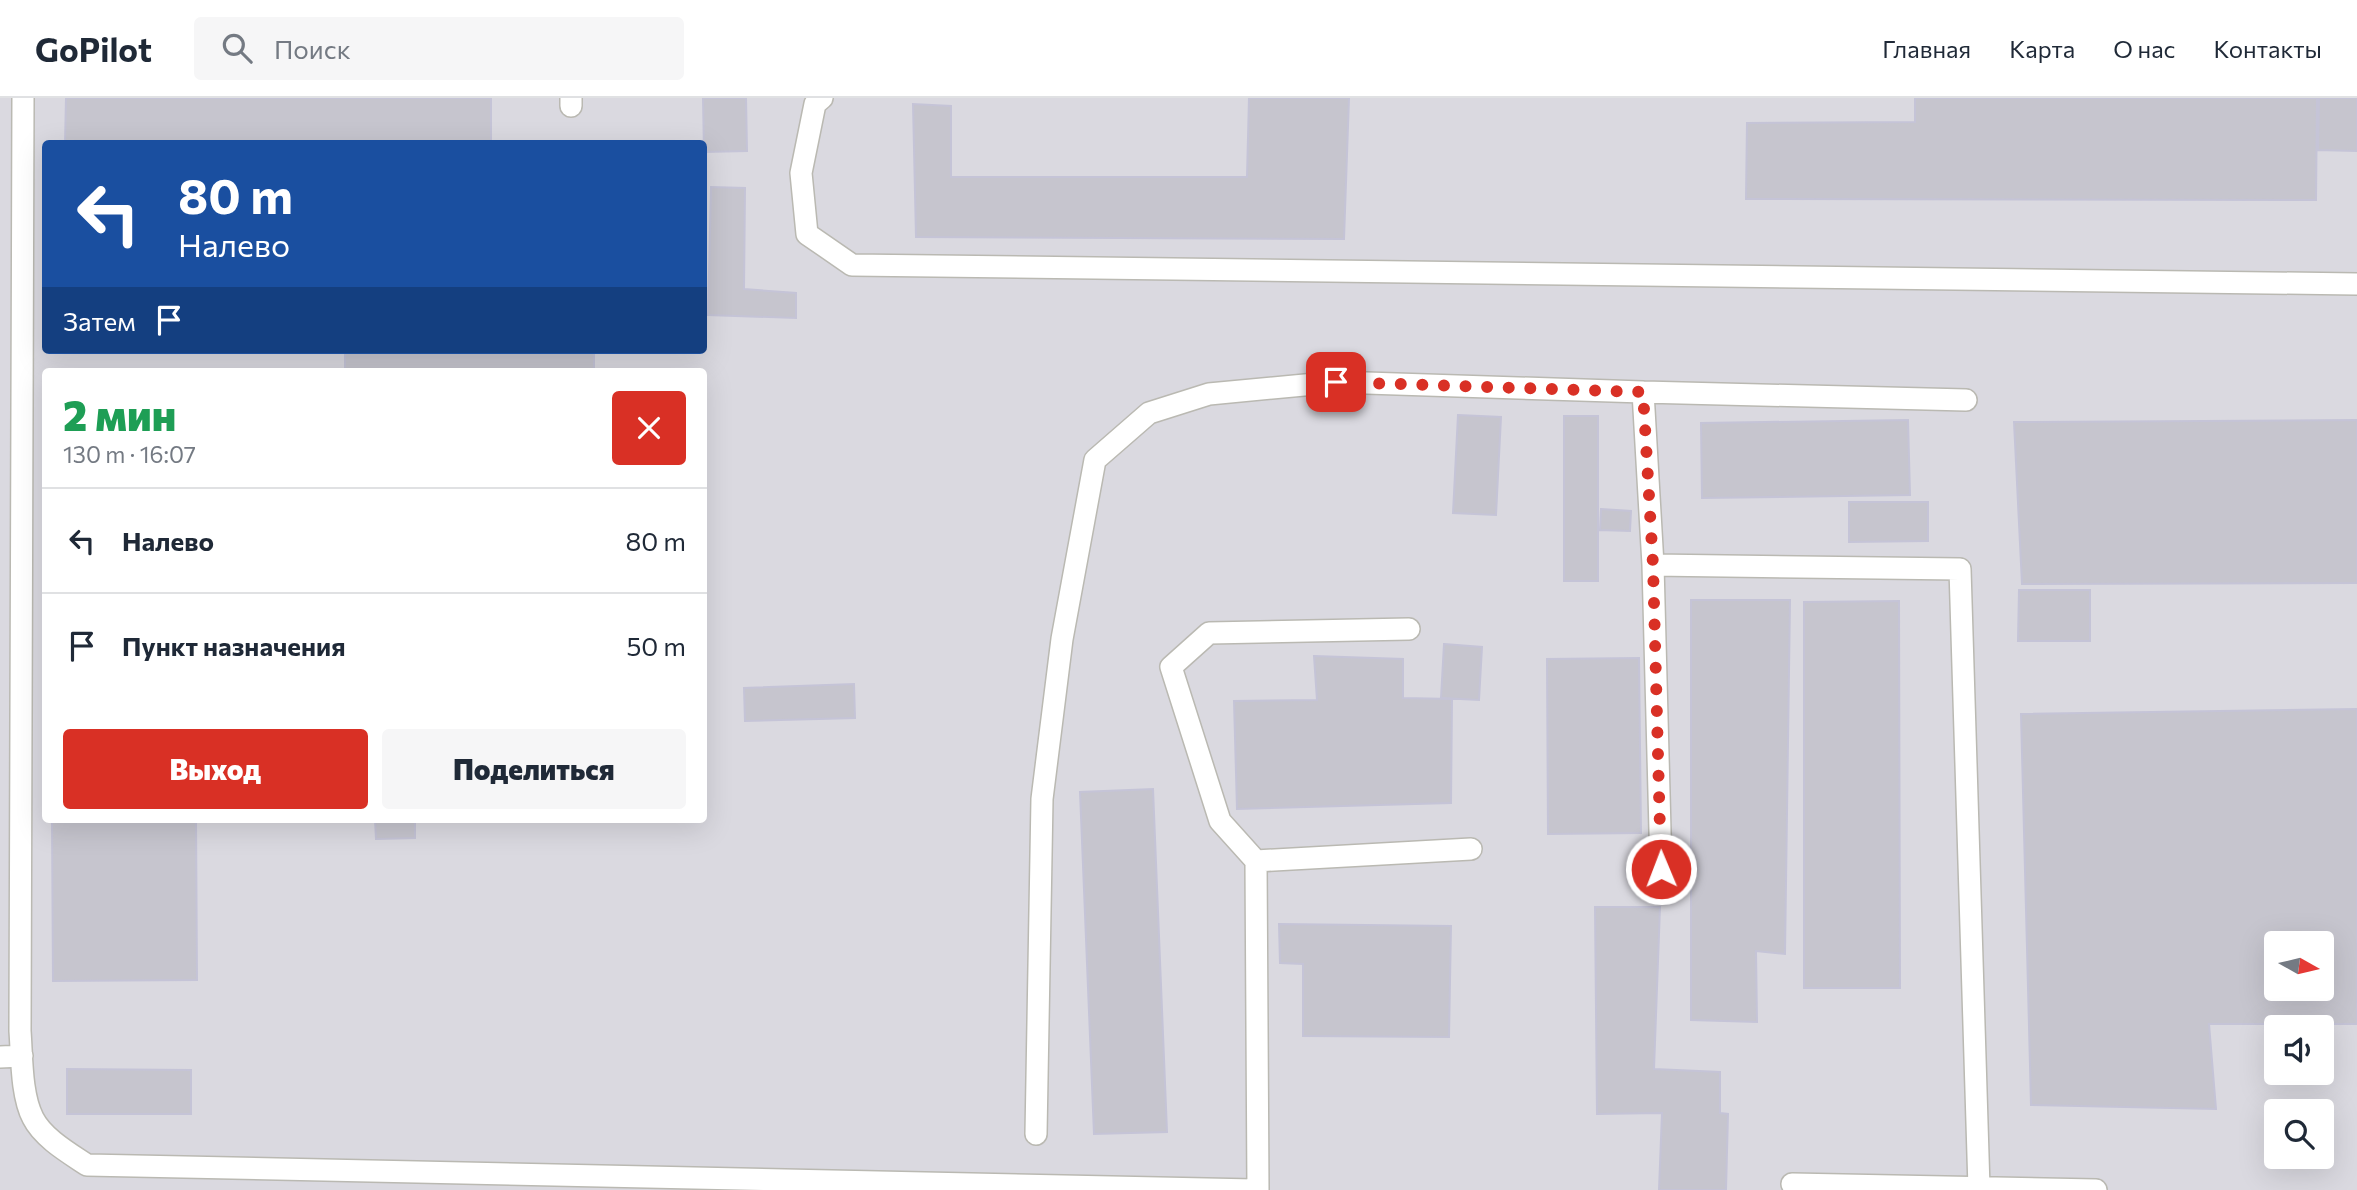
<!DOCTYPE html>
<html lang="ru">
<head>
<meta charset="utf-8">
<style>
	:root { --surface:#fff; --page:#f6f6f7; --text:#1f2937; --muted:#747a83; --line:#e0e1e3; --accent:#d93025 }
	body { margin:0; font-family:Commissioner,sans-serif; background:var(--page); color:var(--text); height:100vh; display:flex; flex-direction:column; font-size:26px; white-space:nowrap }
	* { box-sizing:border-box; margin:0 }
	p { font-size:23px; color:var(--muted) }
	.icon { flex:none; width:38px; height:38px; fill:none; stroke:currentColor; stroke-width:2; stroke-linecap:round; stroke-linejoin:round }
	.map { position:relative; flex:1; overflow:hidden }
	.sheet { position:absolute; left:42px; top:270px; width:665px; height:455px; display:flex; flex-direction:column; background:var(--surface); border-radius:7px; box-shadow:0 7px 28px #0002 }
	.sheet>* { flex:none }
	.guide { position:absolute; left:42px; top:42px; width:665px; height:214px; border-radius:7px; box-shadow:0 7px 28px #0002; background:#1a4fa0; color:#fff; overflow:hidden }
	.needle { width:46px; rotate:98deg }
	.tools { position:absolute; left:2264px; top:833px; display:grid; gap:14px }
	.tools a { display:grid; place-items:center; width:70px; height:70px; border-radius:7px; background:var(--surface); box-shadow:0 7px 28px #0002; font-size:35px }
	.pin { position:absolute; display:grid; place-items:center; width:60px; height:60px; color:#fff; margin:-30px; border-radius:14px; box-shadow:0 4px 10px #0006 }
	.me { position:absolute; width:77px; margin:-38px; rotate:359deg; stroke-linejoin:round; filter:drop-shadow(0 0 5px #0008) }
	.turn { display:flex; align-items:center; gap:24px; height:147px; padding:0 21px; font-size:32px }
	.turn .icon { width:91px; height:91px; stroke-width:2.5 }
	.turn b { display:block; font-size:49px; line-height:60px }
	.then { display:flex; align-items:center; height:66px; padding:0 21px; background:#0003; gap:14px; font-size:26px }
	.round { display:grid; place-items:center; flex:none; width:74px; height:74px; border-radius:7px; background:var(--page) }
	.head { display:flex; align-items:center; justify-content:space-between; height:119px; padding:0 21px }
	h1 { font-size:42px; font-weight:800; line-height:52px; color:#1e9e55 }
	.cta { display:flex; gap:14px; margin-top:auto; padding:14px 21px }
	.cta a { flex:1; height:80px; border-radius:7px; background:var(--accent); color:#fff; font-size:28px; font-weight:800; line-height:80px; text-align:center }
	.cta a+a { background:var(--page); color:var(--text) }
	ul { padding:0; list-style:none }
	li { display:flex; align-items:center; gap:21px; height:105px; padding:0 21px; border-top:2px solid var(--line) }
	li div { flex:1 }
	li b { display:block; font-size:26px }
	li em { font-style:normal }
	header { display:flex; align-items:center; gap:42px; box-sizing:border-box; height:98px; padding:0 35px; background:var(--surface); border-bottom:2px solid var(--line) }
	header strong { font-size:33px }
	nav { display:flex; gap:38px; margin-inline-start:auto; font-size:24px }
	.search { width:490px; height:63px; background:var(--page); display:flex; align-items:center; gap:18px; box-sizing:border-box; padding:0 24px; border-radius:7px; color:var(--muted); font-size:26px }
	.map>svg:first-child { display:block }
</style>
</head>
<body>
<header>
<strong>GoPilot</strong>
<div class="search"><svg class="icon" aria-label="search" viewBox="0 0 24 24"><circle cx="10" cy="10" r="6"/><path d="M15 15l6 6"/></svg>Поиск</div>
<nav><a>Главная</a><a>Карта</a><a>О нас</a><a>Контакты</a></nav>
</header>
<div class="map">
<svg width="2357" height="1092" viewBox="0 0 2357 1092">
	<rect width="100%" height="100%" fill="#e8e7f1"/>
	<path fill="#dad9e0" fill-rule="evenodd" d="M0,0H2357V1092H0ZM46,46H704V252H46ZM46,273H704V721H46ZM2277,845H2322V891H2277ZM2277,929H2322V975H2277ZM2277,1013H2322V1059H2277Z"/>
	<path fill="#c6c5ce" stroke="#c5c4d7" stroke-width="2" fill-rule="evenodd" d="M66,0H491V46H65Z
		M703,0H746L747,53L704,54Z
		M1249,0H1349L1344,141L916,139L913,6L951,8V79H1247Z
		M1915,0H2317L2316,102L1746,101L1747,25L1915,24Z
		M2319,0H2357V53L2318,52Z
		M711,89L745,90L744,191L796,195V220L708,217Z
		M345,252H594V273H345Z
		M1458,317L1501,319L1496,417L1453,415Z
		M1564,318H1598V483H1564Z
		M1908,322L1910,397L1702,400L1701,325Z
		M2357,322V485L2022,486L2014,324Z
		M1849,404H1928V443L1849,444Z
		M1601,411L1631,413L1630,433L1600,432Z
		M2019,492H2090V543H2018Z
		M1691,502H1790L1785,856L1756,853L1757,924L1691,922Z
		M1899,503L1900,890H1804V504Z
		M1444,546L1482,549L1479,602L1441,600Z
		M1314,558L1403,561V600L1452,601L1451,705L1237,711L1234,603L1317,602Z
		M1639,560L1641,735L1548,736L1547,561Z
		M854,586L855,620L745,623L744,590Z
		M2357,611V926H2209L2216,1011L2031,1007L2021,616ZM2277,845H2322V891H2277Z
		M1153,691L1167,1034L1094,1036L1080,694Z
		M52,721H196L197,882L53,883Z
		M375,721H415V740L376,741Z
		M1595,809H1660L1654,971L1720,974V1015L1728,1016L1726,1092H1659L1662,1015L1597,1016Z
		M1279,826L1451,828L1449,939L1303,938V866L1280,865Z
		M67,971L191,972V1016H67Z"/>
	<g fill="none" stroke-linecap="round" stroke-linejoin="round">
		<defs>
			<path id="service" d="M23,0L20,933C22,959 21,997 33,1020C43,1040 69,1055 87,1067L1254,1092
				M571,0V8
				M822,0L815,6L801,75L807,136L852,167L2357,186
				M1643,294L1966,302
				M1256,763L1220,723L1171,569L1209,535L1409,531
				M1661,771L1653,467L1960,471L1979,1090
				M0,959L22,958
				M1036,1036L1042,701L1062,541L1095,362L1149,315L1209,296L1336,284L1643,294L1653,467
				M1792,1086L2096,1092
				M1258,1092L1256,763L1471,751"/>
		</defs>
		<use href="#service" stroke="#bab9b2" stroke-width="24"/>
		<use href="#service" stroke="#fff" stroke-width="21"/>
	</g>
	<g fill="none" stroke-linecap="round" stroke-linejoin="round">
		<path stroke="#d93025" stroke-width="12" stroke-dasharray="0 21.6" d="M1336,284L1643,294L1653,467L1661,771"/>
	</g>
</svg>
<div class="tools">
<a><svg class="needle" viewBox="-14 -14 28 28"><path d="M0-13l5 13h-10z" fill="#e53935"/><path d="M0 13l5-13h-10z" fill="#747a83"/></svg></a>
<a><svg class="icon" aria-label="sound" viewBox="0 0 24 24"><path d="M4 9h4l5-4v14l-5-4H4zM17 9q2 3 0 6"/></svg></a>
<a><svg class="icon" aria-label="search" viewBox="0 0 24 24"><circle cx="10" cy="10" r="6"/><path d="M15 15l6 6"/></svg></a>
</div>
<div class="pin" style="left:1336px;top:284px;background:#d93025"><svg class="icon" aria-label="arrive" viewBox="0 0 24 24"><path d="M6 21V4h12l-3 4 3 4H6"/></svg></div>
<svg class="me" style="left:1661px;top:771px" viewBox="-20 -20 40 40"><circle r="17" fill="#d93025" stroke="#fff" stroke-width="3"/><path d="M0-11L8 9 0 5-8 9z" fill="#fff"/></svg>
<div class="guide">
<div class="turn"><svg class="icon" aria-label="left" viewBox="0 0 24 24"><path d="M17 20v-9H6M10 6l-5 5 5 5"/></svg><div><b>80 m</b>Налево</div></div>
<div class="then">Затем<svg class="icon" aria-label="arrive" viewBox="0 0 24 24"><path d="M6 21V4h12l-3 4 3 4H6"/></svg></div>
</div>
<section class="sheet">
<div class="head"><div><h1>2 мин</h1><p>130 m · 16:07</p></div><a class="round" style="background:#d93025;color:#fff"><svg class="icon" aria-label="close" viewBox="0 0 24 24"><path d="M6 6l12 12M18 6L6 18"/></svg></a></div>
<ul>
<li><svg class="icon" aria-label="left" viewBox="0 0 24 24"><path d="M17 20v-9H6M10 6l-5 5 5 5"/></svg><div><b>Налево</b></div><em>80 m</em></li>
<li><svg class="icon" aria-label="arrive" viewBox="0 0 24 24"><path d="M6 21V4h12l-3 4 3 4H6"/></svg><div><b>Пункт назначения</b></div><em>50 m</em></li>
</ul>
<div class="cta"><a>Выход</a><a>Поделиться</a></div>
</section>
</div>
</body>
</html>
